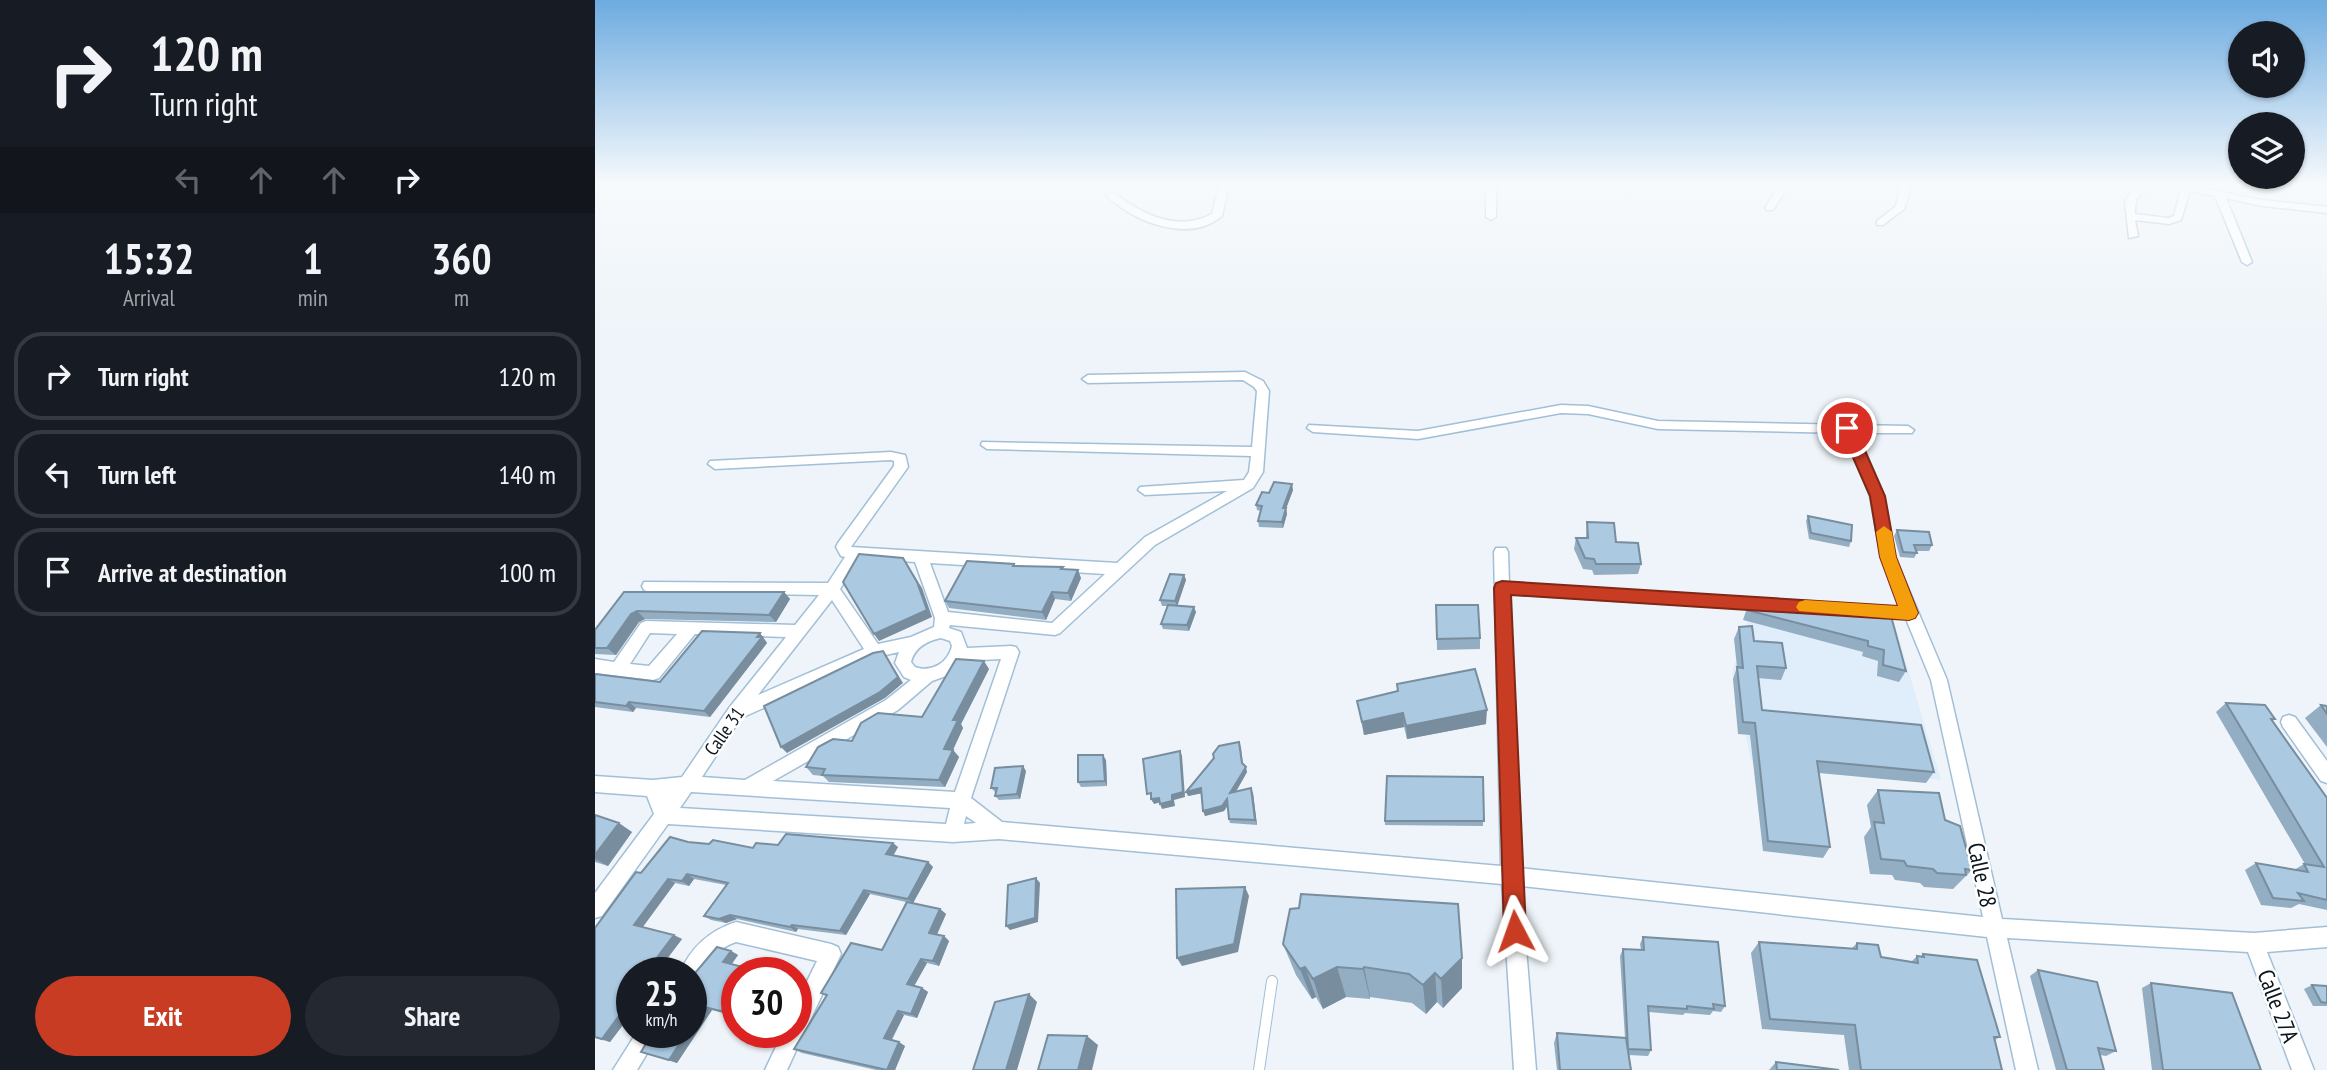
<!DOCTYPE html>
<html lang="en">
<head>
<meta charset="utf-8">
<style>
	:root { --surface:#171b24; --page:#242831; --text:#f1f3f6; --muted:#9ea1a6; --line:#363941; --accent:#c73c22 }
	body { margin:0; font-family:"PT Sans Narrow",sans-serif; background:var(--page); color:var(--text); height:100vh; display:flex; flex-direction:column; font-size:26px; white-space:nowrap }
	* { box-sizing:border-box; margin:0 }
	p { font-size:23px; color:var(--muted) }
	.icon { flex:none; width:38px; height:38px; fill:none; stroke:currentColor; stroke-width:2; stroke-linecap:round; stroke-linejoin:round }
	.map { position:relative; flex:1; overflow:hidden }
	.side { display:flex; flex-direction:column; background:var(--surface); width:595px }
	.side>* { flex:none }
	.guide { background:#171b24; color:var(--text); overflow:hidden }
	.fabs { position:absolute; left:1633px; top:21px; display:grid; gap:14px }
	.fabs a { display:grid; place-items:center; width:77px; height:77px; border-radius:50%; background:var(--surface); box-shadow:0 2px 5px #0004; font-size:35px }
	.speed { position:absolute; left:21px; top:957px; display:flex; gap:14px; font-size:35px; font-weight:700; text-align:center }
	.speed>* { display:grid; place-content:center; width:91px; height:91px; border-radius:50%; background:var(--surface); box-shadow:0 2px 5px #0004; line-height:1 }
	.speed small { font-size:18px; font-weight:400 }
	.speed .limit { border:10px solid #d22; background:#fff; color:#111 }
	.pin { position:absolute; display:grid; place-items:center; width:60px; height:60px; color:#fff; margin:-30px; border:4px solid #fff; border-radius:50%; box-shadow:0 2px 7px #0007 }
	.me { position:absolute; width:77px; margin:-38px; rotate:356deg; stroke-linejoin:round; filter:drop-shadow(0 0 5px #0008) }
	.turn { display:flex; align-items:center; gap:24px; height:147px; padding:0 35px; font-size:32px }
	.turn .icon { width:91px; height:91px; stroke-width:2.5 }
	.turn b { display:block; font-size:49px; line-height:60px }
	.lanes { display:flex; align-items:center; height:66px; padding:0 35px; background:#0003; justify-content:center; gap:35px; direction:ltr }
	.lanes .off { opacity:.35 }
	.eta { display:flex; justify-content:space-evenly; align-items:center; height:119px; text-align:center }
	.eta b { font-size:42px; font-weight:800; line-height:49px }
	.button { display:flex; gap:14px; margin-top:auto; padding:14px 35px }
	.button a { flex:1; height:80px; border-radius:42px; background:var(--accent); color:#fff; font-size:28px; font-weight:800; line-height:80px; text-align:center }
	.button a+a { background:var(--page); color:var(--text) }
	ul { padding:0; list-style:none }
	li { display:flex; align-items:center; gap:21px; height:88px; margin:0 14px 10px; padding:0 21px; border:4px solid var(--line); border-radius:28px }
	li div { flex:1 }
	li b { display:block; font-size:26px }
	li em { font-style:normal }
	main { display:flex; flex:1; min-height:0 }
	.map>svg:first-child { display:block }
</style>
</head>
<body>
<main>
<section class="side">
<div class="guide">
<div class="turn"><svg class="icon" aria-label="right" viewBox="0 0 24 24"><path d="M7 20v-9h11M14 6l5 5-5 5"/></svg><div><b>120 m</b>Turn right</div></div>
<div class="lanes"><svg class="icon off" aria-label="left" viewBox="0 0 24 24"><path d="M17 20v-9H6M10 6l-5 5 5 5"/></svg><svg class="icon off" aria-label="ahead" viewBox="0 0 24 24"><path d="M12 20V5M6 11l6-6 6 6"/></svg><svg class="icon off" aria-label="ahead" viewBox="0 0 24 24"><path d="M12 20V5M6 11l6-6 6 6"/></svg><svg class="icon" aria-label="right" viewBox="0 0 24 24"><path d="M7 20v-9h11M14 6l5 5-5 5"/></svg></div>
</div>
<div class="eta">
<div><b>15:32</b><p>Arrival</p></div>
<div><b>1</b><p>min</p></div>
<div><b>360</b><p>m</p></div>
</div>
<ul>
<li><svg class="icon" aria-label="right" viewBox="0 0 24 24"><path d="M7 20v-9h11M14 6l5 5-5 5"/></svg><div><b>Turn right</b></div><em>120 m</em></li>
<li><svg class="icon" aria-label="left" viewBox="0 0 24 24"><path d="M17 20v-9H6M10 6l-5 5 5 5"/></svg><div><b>Turn left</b></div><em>140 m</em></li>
<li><svg class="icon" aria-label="arrive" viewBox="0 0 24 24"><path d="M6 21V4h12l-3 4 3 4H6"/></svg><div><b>Arrive at destination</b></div><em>100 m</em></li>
</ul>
<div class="button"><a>Exit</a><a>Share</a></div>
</section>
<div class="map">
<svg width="1732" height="1070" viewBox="0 0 1732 1070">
	<rect width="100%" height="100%" fill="#eef4f9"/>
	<path fill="#dfeefa" d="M1154,617L1300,626L1346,780L1156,761L1137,673Z"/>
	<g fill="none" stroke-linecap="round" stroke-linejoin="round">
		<defs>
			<path id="service-far1" d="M1034,192L1038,185"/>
			<path id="service" d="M664,1070L677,981"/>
			<path id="minor" d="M624,185H634L627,216C594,244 538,222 511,195L519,193C548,215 582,232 617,214Z
				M891,185H901V217L896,220L891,217Z
				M1184,185H1194L1178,210H1172L1170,208Z
				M1301,185H1311L1315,191L1309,209L1288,225H1282V221L1301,206L1305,191Z
				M1549,185H1562C1546,196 1540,191 1540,214L1573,218L1579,216L1586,189L1573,185H1592L1667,200L1732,207V213L1667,206L1631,198L1657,262L1652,265L1647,262L1620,196L1595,191L1586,220L1574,224L1540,220L1543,236L1534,238L1530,202L1536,191Z
				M650,372L668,381L674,391L668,472L658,488L560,545L465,633L460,635L355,625L354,628L366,632L372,648L416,646L421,647L424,652L376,798L407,822L906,866L899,552L901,548H911L913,552L914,583L1306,607L1286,557L1275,496L1249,433L1063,429L993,414L966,413L823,439L718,432L712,428L714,425L823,431L966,405L993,406L1063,421L1313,426L1319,430L1317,433H1262L1289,496L1300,557L1352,680L1407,919L1659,933L1732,927V947L1672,952L1719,1070H1697L1653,952L1412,938L1443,1070H1421L1392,937L926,886L941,1070H919L907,884L404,839L358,842L73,824L7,916L0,918V893L59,814L52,796L0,792V776L58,780L87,777L134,708L191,637L100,634L64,678L58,680L0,673V659L19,662L46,623L51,621L200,625L224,595L54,592L49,590L47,586L49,582L233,583L250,557L246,556L241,547L243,543L299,466V461L296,460L120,469L113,464L115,461L296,452L310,455L311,458L313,467L256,547L522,563L550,537L632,491L550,495L543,490L545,487L649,480L654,472L656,456L392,449L386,445L387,442L657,447L662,391L659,387L648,380L493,383L487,379L493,375ZM265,558L320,562L340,618L339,627L316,637L283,644L245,589ZM335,563L510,574L457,623L353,612ZM915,594L1311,619L1336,680L1388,917L925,868ZM237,600L269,649L163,695ZM55,633L82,634L54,666L35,664ZM346,638L355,641L357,646C353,663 336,673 320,667L316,662C320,647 332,641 346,638ZM304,652L300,663L309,677L316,680L291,700L150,780L107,777L146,718L282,657ZM406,659L360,792L178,781L303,710L337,681L351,676L361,670L367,661ZM96,792L355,808L351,824L85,808ZM371,816L381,823L369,824Z
				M1694,715L1700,717L1732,761V783L1726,781L1688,727L1686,722L1688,717Z
				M141,922L236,944L243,947L246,954L192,1070H170L188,1032H201V1004L222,961L141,942C115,950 113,975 96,982V973H85C96,947 114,931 141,922Z
				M42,1032H65L42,1070H18Z"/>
		</defs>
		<use href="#service-far1" stroke="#a1bfd7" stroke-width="7"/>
		<use href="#service" stroke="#a1bfd7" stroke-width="12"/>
		<use href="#minor" stroke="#a1bfd7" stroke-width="3"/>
		<use href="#service-far1" stroke="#fff" stroke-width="5"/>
		<use href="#service" stroke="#fff" stroke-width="10"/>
		<use href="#minor" fill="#fff" fill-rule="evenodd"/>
	</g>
	<path fill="#93adc2" d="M698,490L691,508L692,514L688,528L664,527L663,521L666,511L662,510L661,505L674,493Z
		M1213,516L1256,541L1254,547L1214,539L1211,521Z
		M992,522L1021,542L1046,564L1043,574L999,575L997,570L988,569L979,549L981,538H991Z
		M1302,530L1337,545L1334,551H1321L1322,553L1319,558L1305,557L1299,536Z
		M419,564L421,566L469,570L486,578L476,601L460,599L451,620L354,608L350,601Z
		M589,575L591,580L582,605L601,612L594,631L568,629L566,624L572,606H567L565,600Z
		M29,592H189L195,599L181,622L50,619L44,622L21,655L0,654V630Z
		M841,605L885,638V649L842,650Z
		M1153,605L1228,613L1296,616L1311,671L1304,682L1282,676L1283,661L1267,656L1268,652L1148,620Z
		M1144,627L1191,668L1186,680L1163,678L1167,710L1339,772L1331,783L1224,773L1235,847L1228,858L1168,851L1155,735L1143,734L1138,679L1142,667L1139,639Z
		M165,633L172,643L115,717L41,708L38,712L0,707V674L65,682Z
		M394,669L366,724L368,728L358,750L364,757L350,787L234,782L228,776L218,775L211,767L257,741L327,717Z
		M802,684L891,724L812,739L809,727L769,735L762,701L802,692Z
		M1631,703L1680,719L1678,721L1732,798V910L1704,904L1696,908L1666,905L1650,870L1661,863L1699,870L1709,864H1710L1621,712Z
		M1726,705L1732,706V747L1710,718Z
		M644,742L646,747L648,765L652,772L641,792L658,793L662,825L635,823L634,819L632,806L629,811L610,816L607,793L593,796Z
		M511,760L512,786L486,787L483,782Z
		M431,771L425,799L404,800L400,796L401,793L396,788Z
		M888,777V826L790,825V821Z
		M1283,790L1350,820L1377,870L1358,889L1329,887L1325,883L1300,880L1297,875L1275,874L1269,837L1276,827L1272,805Z
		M0,815L37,832L13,866L0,862Z
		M93,842L158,848L183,845L303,847L298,856L333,862L338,867L318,903L345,909L351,914L342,935L349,936L354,941L344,966L332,963L319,986L327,988L333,992L322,1018L309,1015L297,1040L310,1046L300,1070H281L207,1053L199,1049L231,996L226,993L287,950L311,902L275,894L251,935L203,929L201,932L142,919L131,923L116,920L109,916L131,885L99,879L94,886L80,883L48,927L87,939L70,961L78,963L85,967L37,973V1013L15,1042L0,1038V928L46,873Z
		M706,894L867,988L848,1008L842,1002L831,1014L817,1003L775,997V999L751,997L728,1009L721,997L717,999L701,975L688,944L704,908Z
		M1048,937L1130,1006L1126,1012L1118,1011L1115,1015L1090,1013L1088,1015L1054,1012L1056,1050L1053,1056L1033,1055L1036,1070H962L959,1043L962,1033L1030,1038L1025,956L1028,949L1046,950L1045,944Z
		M1164,942L1256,949L1262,943L1286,957L1316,962L1322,956H1326L1328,954L1405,1037L1400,1040L1407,1070H1254L1249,1035L1167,1029L1156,953Z
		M136,951L143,955L137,964L142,973V1017L117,1010L82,1063L46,1052Z
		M1443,970L1521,1051L1511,1056L1505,1055L1509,1070H1461L1435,976Z
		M1556,983L1666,1070H1557L1547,988Z
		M1717,985L1732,986V1006H1718L1709,989Z
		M1181,1062L1244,1070H1174Z"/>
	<path fill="#788d9e" d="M697,484L698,490L691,509L692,514L688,528L687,522L688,508Z
		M308,558L327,588L337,617L284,641L279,634Z
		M483,570L486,578L476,601L473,593Z
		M589,575L591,580L582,607L580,601Z
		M189,592L195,599L181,622L174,615Z
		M457,592L460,599L451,620L447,612Z
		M599,607L601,612L594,631L592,625Z
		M42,611L50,619L44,622L21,655L12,648L36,614Z
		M165,633L172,643L115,717L109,711Z
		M288,651L308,683L290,698L192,753L186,747Z
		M389,661L394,669L366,724L368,728L355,756L349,749L358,720Z
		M34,702L41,708L38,712L31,706Z
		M892,710L891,724L812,739L811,726Z
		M808,713L809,727L769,735L767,722Z
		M358,750L364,757L350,787L344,780Z
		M585,751L587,756L590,797L579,800L580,806L567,809L565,804Z
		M508,755L511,760L512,786L510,781Z
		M428,766L431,771L425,799L422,794Z
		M651,767L652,772L637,798L635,793Z
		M606,788L608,793L593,796L591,792Z
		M656,788L658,793L662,825L660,820Z
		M564,798L566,802L559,804L556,799Z
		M632,799L634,804L629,811L610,816L608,811Z
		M24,823L37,832L13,866L0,859V855Z
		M298,843L303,847L296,859L291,854Z
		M333,862L338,867L318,903L313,899Z
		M92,874L99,879L94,886L87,881Z
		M441,878L445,883L443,922L415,930L411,926Z
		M73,879L80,883L46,929L39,925Z
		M650,887L654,896L643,952L587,966L582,958Z
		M269,890L275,894L251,935L245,931Z
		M345,909L351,914L340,938L334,933Z
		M135,915L142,919L131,923L124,919Z
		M197,925L203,929L201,932L195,927Z
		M79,935L87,939L69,963L61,959Z
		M349,936L354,941L344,966L338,961Z
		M136,951L143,955L135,966L128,962Z
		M867,958V988L848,1008L846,979Z
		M326,959L332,963L318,988L312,984Z
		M78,963L85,967L84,973L76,971Z
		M710,967L721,997L717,999L705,969Z
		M742,967L751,997L728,1009L718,979Z
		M769,967L775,997V999L768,969Z
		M840,973L842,1002L831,1014L828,985Z
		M327,988L333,992L322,1018L316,1014Z
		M434,994L442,1002L422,1070H411Z
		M37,998V1013L15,1042L7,1039Z
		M109,1007L117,1010L82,1063L74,1060L92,1032H96V1026Z
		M303,1011L309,1015L295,1042L289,1038Z
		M492,1036L503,1045L497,1070H483Z
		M304,1042L310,1046L300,1070H292Z"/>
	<path fill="#abc9e1" stroke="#788d9e" stroke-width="2" d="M679,482L697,484L688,508H691L687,522L663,521L667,506L661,505L667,492L674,493Z
		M1213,516L1257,525L1256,541L1216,533Z
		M992,522L1019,523L1021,542L1043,543L1046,564H1001L999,559L990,558L981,538H993Z
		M1302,530L1334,532L1337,545H1319L1322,553L1308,552Z
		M264,554L308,558L322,582L332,610L279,634L248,582Z
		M372,561L419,564L418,566L468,567L466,569L483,570L473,593L457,592L447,612L350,601Z
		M575,574L589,575L580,601L565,600Z
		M29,592H189L174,615L42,611L36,614L12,648H0V630Z
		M573,605L599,607L592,625L566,624Z
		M841,605H883L885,638L842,639Z
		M1153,605L1227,607L1228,613L1296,616L1311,671L1288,665L1289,650L1273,646V641L1152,610Z
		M1157,626L1159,641L1187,643L1191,668L1162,666L1167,710L1326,725L1339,772L1222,761L1235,847L1173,841L1160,723L1148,722L1142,667L1148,668L1144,627Z
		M107,631L165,633L162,637H167L109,711L34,702L31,706L0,702V674L65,682Z
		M288,651L303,677L285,692L186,747L169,706L278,653Z
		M361,659L389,661L358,720H363L349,749L358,750L344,780L227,775L230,769L211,767L223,747L238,739L257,741L266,723L283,713L327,717Z
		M880,669L892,710L811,726L808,713L767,722L762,701L803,691L802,684Z
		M1631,703L1670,705L1680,719H1676L1732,798V900L1703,893L1709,901L1678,898L1661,863L1713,872L1709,864L1729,867Z
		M1726,705L1732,706V714Z
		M644,742L647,763L651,767L635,793L656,788L660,820L634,819L632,799L627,806L608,811L606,788L591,792L619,758L618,754L624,746Z
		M585,751L588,792L577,795V801L565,804L564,798L556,799V793L552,794L548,759Z
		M483,755H508L510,781L483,782Z
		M428,766L422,794L400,796L402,788H396L400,768Z
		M792,776L888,777L889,821H790Z
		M1283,790L1344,793L1350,820L1365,826L1377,870L1370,869L1371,875L1342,873L1338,869L1312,866L1309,861L1286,859L1279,822L1289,823Z
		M0,815L24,823L0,855Z
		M191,834L298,843L291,854L333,862L313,899L269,890L245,931L197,925L195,927L135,915L124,919L109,916L133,883L92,874L87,881L73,879L39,925L79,935L61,959L78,963L76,971L86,972V973H37V998L7,1039L0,1037V928L41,872L46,873L75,837L93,842L114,844L118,840L158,848L161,843L183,845Z
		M441,878L440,918L411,926L413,885Z
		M650,887L639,944L582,958L581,889Z
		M706,894L863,904L867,958L846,979L840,973L828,985L814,974L769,967L768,969L742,967L718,979L710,967L705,969L688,944L695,909L704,908Z
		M312,902L345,909L334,933L349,936L338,961L326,959L312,984L327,988L316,1014L303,1011L289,1038L304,1042L292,1070L199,1049L232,995L226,993L256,943L287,950Z
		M1048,937L1123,942L1130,1006L1118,1004L1119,1009L1092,1006V1009L1053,1006L1056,1050L1033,1049L1028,949L1049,950Z
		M1164,942L1262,949V943L1283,945L1286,957L1323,963L1322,956L1329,957L1328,954L1382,960L1405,1037H1399L1407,1070H1266L1260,1025L1175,1019Z
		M122,947L136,951L128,962L171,973H142V1015L109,1007L96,1026V975L101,972Z
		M1443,970L1502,982L1521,1051L1503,1048L1509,1070H1472Z
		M1556,983L1637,993L1666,1070H1568Z
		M1717,985L1732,986V1003L1726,1002Z
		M434,994L411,1070H378L400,1002Z
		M58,1032H92L74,1060L46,1052Z
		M962,1033L1031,1038L1036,1070H965Z
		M453,1035L492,1036L483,1070H443Z
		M1181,1062L1244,1070H1182Z"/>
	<linearGradient id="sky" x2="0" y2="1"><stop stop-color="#6dabe0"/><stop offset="0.55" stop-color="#f7fafc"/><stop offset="1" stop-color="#f7fafc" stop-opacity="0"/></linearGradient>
	<rect width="1732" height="335" fill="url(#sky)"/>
	<path fill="#c73c22" stroke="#812716" stroke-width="2" d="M1252,423L1260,428L1290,496L1301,557L1323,613L1320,618L1314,620L916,595L931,931L928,939L920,942L912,939L909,931L899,588L901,583L907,581L1303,606L1285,557L1275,496L1245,428Z"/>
	<path fill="#f59e0b" d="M1289,526L1297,532L1301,557L1323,613L1320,618L1314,620L1204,611L1201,607L1204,602L1210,600L1303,606L1285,557L1281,532Z"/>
	<g text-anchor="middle" stroke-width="5" stroke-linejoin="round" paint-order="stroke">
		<g font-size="19" fill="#0a151d" stroke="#fff">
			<text transform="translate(129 731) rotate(-55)" y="7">Calle 31</text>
		</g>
		<g font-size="23" fill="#0a151d" stroke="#fff">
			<text transform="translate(1387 875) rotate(78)" y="8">Calle 28</text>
			<text transform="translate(1683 1006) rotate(69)" y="8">Calle 27A</text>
		</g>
	</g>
</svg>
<div class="fabs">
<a><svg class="icon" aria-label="sound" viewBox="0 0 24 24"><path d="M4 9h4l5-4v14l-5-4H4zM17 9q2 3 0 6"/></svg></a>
<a><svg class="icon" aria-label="layers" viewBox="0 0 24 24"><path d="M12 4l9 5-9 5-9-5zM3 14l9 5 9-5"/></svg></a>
</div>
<div class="speed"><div>25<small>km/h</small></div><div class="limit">30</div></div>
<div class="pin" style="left:1252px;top:428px;background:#d93025"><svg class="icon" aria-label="arrive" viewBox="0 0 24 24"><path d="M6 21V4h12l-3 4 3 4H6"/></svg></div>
<svg class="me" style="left:920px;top:931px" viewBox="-20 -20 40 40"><path d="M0-17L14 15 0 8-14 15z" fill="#c73c22" stroke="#fff" stroke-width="4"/></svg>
</div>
</main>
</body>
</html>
